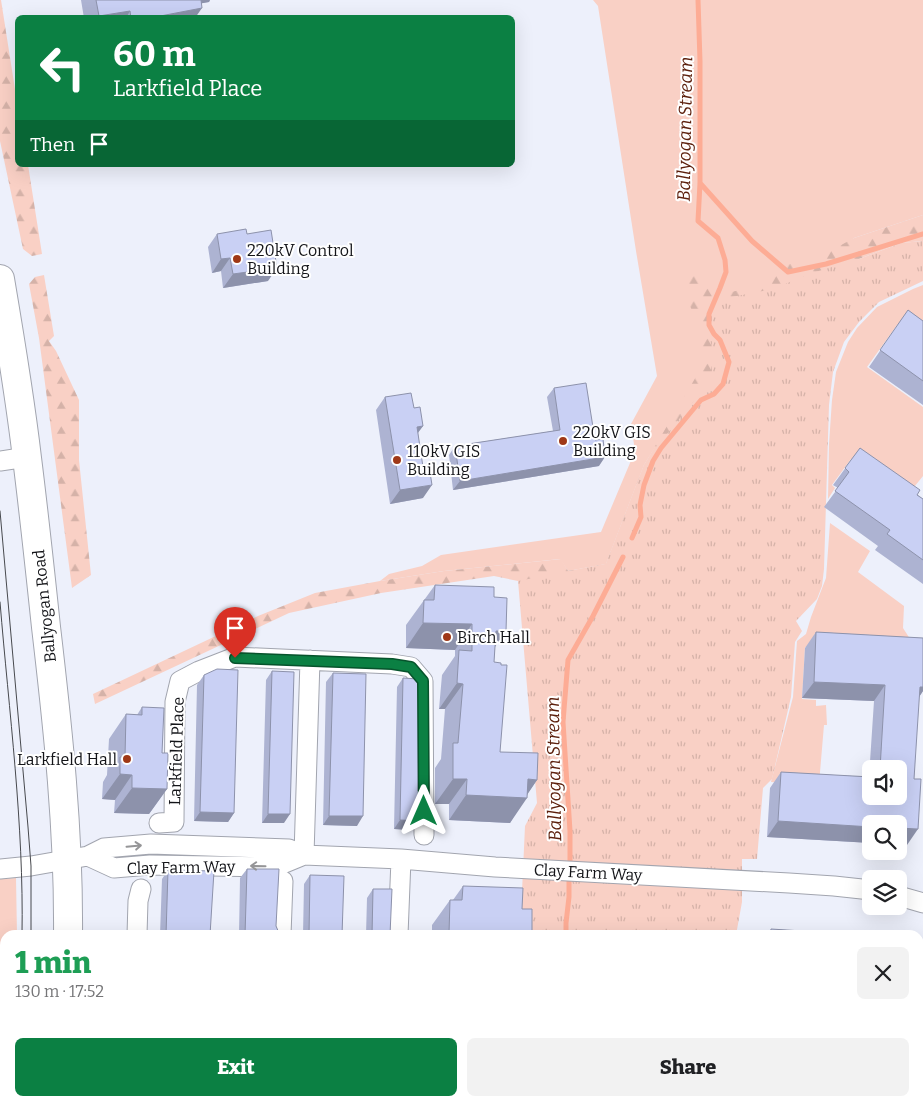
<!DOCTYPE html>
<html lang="en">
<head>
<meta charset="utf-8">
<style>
	:root { --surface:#fff; --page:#f2f2f2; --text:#202124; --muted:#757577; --accent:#0b8043 }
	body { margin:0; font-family:Bitter,serif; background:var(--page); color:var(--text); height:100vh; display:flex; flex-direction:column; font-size:19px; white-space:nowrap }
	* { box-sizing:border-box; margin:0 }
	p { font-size:16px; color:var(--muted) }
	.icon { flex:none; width:28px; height:28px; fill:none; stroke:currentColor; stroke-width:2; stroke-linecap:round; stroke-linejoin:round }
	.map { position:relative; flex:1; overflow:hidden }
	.sheet { position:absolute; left:0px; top:930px; width:924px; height:176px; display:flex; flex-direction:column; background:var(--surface); border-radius:15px 15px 0 0; box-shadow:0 5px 20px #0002 }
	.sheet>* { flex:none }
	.top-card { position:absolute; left:15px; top:15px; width:500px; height:152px; border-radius:8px; box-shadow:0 5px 20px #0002; background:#0b8043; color:#fff; overflow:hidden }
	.tools { position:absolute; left:862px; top:760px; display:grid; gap:10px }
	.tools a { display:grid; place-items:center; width:45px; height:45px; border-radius:8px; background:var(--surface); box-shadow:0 5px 20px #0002; font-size:25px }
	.pin { position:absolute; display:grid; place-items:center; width:42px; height:42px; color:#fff; margin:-51px -21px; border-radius:50% 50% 50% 0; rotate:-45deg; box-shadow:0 0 5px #0007 }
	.pin .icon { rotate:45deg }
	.me { position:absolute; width:55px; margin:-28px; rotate:0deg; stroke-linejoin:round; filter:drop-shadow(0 0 4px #0008) }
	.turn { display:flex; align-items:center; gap:18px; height:105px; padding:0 15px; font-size:22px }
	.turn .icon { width:65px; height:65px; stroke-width:2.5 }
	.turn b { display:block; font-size:35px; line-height:42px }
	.then { display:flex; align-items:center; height:48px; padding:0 15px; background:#0003; gap:10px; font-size:19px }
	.round { display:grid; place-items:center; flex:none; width:52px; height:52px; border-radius:8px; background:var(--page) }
	.summary { display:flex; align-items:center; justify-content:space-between; height:85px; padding:0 15px }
	h1 { font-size:30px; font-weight:800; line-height:38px; color:#1e9e55 }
	.action { display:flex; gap:10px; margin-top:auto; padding:10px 15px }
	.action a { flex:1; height:58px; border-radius:8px; background:var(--accent); color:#fff; font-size:20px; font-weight:800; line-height:58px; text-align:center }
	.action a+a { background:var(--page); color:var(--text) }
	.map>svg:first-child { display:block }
</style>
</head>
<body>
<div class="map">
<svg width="923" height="1106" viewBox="0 0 923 1106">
	<defs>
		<pattern id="forest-firs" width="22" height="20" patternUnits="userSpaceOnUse" patternTransform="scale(1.25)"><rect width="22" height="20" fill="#f9d0c5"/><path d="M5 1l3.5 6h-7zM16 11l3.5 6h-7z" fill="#d5b2a8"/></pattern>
		<pattern id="park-tufts" width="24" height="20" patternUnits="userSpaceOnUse" patternTransform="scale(1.25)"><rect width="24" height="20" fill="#f9d0c5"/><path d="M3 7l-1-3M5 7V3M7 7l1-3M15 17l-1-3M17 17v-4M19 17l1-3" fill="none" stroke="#d5b2a8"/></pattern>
	</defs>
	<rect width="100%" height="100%" fill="#edf0fb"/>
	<path fill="#f9d0c5" d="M593,0H923V215L854,238L714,352L644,465L606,564L568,571L560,559L444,571L380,581L389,574L422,566L441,555L601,532L635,451L631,424L657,376L636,251L598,6Z
		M923,285V344L897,325L867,367L923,407V476L906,497L851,459L832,485L835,488L828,499L829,444L832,400L836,372L848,342L857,328L877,307L913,289Z
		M830,523L870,551L858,572L904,606L903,628L914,645L821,647H805L802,699L816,700V706L826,705L827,725H824L819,784L771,782L793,697L797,641L806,634L811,617L826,578Z
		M16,878L17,935H5V1101H7V1106H0V879Z"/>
	<path fill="url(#forest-firs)" d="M0,0H1L17,102L18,165H28L42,254L32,256L23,249L0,141Z
		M923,215V241L901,243L859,259L739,345L651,583L518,581L494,576L381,593L289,613L95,704L93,694L258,616L315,593L380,581L444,571L561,559L568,571L606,564L644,465L700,370L701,333L682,286L697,272L722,294L767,284L773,268L821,256L854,238Z
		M44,275L54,336L49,341L56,351L79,400V460L91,575L72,588L39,338L29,284L35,277Z"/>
	<path fill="url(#park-tufts)" d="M923,241V281L879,302L859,322L844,342L833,372L829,405L824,569L822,586L817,599L796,621L802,631L795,642L791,697L772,779L763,788L757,859H742V902L736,935H520L525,826L537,803L518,581L606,564L644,465L663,439L709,382L714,352L705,326L716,300L773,289L812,273L859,259L901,243Z
		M517,1101H711L710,1106H517Z"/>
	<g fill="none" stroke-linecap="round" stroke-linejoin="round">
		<path stroke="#fdac95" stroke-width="5" d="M700,183L752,241L788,272L826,264L923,234
			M632,538L641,517L640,505L644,485L653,461L661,448L701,400L714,394L723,384L729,362L720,340L714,334L709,325V314L720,288L726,272L725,260L718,238L698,221L700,183V61L698,0
			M570,867V831L563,722L568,660L593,616L623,557
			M566,935V923L569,897V876
			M572,1101L573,1106
			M725,1106L744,1103L751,1106"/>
		<defs>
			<path id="street" d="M0,461L27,457
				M159,823L174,822L175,702L180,681L199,671L235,657L392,664L411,667L423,681L424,835
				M304,855L310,660
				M88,856L114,868L150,865L275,867L304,855
				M0,869L31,866L88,856L104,848L151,844L289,849L304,855L401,859L495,867L789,883L834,886L871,890
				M899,896L923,903
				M137,935L138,901L141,889
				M281,935L283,881
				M398,935L401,859
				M919,1048L923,1049
				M132,1106V1101
				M392,1106L393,1101"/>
			<path id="secondary" d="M0,279C10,338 20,398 27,458C34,514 40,570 46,627C58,729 69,832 68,935
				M62,1106V1101"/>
		</defs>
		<use href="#street" stroke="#a2a5af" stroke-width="21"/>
		<use href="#secondary" stroke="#a2a5af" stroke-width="30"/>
		<use href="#street" stroke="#fff" stroke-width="19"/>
		<use href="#secondary" stroke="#fff" stroke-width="28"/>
		<path stroke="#47494e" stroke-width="1" d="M0,511L28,827L31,866V935
			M0,602C9,712 24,824 22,935
			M16,1106V1101
			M25,1106L26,1101"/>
	</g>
	<path fill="#adb3d2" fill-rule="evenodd" d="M81,0H210L209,2L201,3L195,18H84Z
		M217,234H247L268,281L223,288L221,271L212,273L208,247Z
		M908,310L923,321V405L869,367Z
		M554,388L595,440L599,466L453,490L449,455L455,446L553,431L547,397Z
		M385,397L414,408L423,426L418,433L423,498L390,504L376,410Z
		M860,448L923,499V584L875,550L878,546L824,507L838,488L833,485Z
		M435,585L494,597L506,631L495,647L494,662L500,752L537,780L527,794L510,823L449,820V804H435V768L441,759L445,709H439L442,675L455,656V650L406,648V625Z
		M816,632L923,638V691L919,697L907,845L767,837L770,788L781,772L869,777L874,701L802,698L805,648ZM871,769H899L871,796Z
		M272,671L284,823H262L266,680Z
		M333,673L357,826L323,825L326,682Z
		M204,675L234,813L228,822L194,821L197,685Z
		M403,678L418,821L411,830L394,829L397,687Z
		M142,707L162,753L167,789L149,814L114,813L115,800L102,799L103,782L107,775L109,739L126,714L137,715Z
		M247,869L276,926L279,935H239L240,878Z
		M168,870L210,935H160L162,879Z
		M310,875L342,935H303L304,884Z
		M463,886L522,909L532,935H432V925L450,900H453Z
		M373,889L390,935H366L367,898Z
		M771,929L865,935H767Z
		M923,1010V1035L919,1034Z
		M152,1101H378V1106H152Z
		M406,1101H498V1106H406Z"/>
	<path fill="#8d92ab" d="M191,0H210L209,2L187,6Z
		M202,8L195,18H150Z
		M130,11L126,18H98L99,16Z
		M230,258L221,271L212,273L221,259Z
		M277,268L268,281L223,288L233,274Z
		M423,426L413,439L417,427Z
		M605,457L599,466L453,490L460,481Z
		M432,485L423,498L390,504L400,490Z
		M423,623L472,624L455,650L406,648Z
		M496,631H506L488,656Z
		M814,682L885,685L874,701L802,698Z
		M457,683L463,684L445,709H439Z
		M920,687H923V691L915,703Z
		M120,774L132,775L115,800L102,799Z
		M453,779H467L449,804H435Z
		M528,779L537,780L525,798H527L510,823L449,820L466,795Z
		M132,788L167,789L149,814L114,813Z
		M200,812L234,813L228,822L194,821Z
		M268,814H290L284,823H262Z
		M329,816H363L357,826L323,825Z
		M400,820L418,821L411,830L394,829Z
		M778,821L871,827V843L767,837Z
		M899,828L918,829L907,845H899Z
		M449,933L493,935H448Z
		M923,1027V1035L919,1034V1033Z"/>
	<path fill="#c9d0f4" stroke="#8d92ab" d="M96,0H201L202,8L150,18H131L130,11L99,16Z
		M246,229L247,234L271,230L277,268L233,274L230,258L221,259L217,234Z
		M908,310L923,321V381L880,350Z
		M586,383L595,440L603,439L605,457L460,481L455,446L560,430L554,388Z
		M411,393L414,408L420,407L423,426L417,427L423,467L429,466L432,485L400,490L385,397Z
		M860,448L920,490L917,495L923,499V560L887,534L890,530L835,491L849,472L845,468Z
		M435,585L494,587V597L507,598L506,631H496L494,662L501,663V665H507L500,752L538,753L537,780L528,779L527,798L466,795L467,779H453V743H458L463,684L457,683L459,650L472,651V624L423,623L424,600H434Z
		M816,632L923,638V687H920L914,779H921L918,829L899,828V824H871V827L778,821L781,772L871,777V796H899V769H880L885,685L814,682Z
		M217,669L238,670L234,813L200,812L204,675Z
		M272,671L294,672L290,814H268Z
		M333,673L366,674L363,816H329Z
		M403,678L418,679V791H419V802L418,821L400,820Z
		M142,707L164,708L162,753H168L167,789L132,788V775L120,774V757H125L126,714L142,715Z
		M247,869H279L276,926L279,933V935H245Z
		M168,870L214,871L210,935H166Z
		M310,875L344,876L342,935H309Z
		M463,886L523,888L522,909H532V935H493L449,933L450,900H462Z
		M373,889H392L390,935H372Z
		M771,929L865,935H771Z
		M159,1101H378V1106H158Z
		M412,1101H498V1106H412Z"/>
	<defs><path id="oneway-shaft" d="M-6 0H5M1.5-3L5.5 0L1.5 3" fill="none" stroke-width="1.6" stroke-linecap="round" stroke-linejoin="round" transform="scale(1.25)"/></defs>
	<g stroke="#959597">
		<use href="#oneway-shaft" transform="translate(134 846) rotate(-5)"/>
		<use href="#oneway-shaft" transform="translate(258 866) rotate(-179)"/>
	</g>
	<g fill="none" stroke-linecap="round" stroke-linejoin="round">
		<defs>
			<path id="route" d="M235,658L392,664L411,667L423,681L424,811"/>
		</defs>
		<use href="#route" stroke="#07532c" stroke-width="12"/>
		<use href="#route" stroke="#0b8043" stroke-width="9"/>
	</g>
	<g fill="#9f3817" stroke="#fff" stroke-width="2">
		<circle cx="237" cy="259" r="5"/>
		<circle cx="563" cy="441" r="5"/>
		<circle cx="397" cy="460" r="5"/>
		<circle cx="447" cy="637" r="5"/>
		<circle cx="127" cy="759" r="5"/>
	</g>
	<g text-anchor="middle" stroke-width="4" stroke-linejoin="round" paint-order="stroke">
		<g font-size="16" fill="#131418" stroke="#fff" text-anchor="start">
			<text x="247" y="256">220kV Control<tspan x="247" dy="18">Building</tspan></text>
			<text x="573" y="438">220kV GIS<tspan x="573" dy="18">Building</tspan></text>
			<text x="407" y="457">110kV GIS<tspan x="407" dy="18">Building</tspan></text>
			<text x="457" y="643">Birch Hall</text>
			<text x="117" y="765" text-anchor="end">Larkfield Hall</text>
		</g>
		<g font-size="16" fill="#131418" stroke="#fff">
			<text transform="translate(44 606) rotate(-96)" y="6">Ballyogan Road</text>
			<text transform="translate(176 751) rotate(-88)" y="6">Larkfield Place</text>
			<text transform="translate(181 867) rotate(-1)" y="6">Clay Farm Way</text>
			<text transform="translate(588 872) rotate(3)" y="6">Clay Farm Way</text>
		</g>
		<g font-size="18" font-style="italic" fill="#5d200d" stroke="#fff">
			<text transform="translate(685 129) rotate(-89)" y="6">Ballyogan Stream</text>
			<text transform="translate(554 769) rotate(-91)" y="6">Ballyogan Stream</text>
		</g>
	</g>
</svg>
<div class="tools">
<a><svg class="icon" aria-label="sound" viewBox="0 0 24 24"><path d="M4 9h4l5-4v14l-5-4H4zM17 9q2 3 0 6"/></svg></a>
<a><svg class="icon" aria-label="search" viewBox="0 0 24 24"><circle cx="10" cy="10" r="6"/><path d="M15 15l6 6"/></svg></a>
<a><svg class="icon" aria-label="layers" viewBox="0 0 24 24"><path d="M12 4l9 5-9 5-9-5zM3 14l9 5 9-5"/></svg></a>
</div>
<div class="pin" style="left:235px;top:658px;background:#d93025"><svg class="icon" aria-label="arrive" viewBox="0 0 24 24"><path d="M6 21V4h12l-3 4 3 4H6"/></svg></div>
<svg class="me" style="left:424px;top:811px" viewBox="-20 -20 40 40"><path d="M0-17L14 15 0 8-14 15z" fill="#0b8043" stroke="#fff" stroke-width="4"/></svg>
<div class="top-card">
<div class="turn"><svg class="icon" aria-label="left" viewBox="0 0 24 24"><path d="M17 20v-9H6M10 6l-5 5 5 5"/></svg><div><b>60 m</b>Larkfield Place</div></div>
<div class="then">Then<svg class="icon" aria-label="arrive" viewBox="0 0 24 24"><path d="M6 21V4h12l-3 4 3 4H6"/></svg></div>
</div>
<section class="sheet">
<div class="summary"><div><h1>1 min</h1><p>130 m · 17:52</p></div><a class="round"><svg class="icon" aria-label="close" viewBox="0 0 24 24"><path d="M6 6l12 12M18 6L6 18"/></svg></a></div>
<div class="action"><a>Exit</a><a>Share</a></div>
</section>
</div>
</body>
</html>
